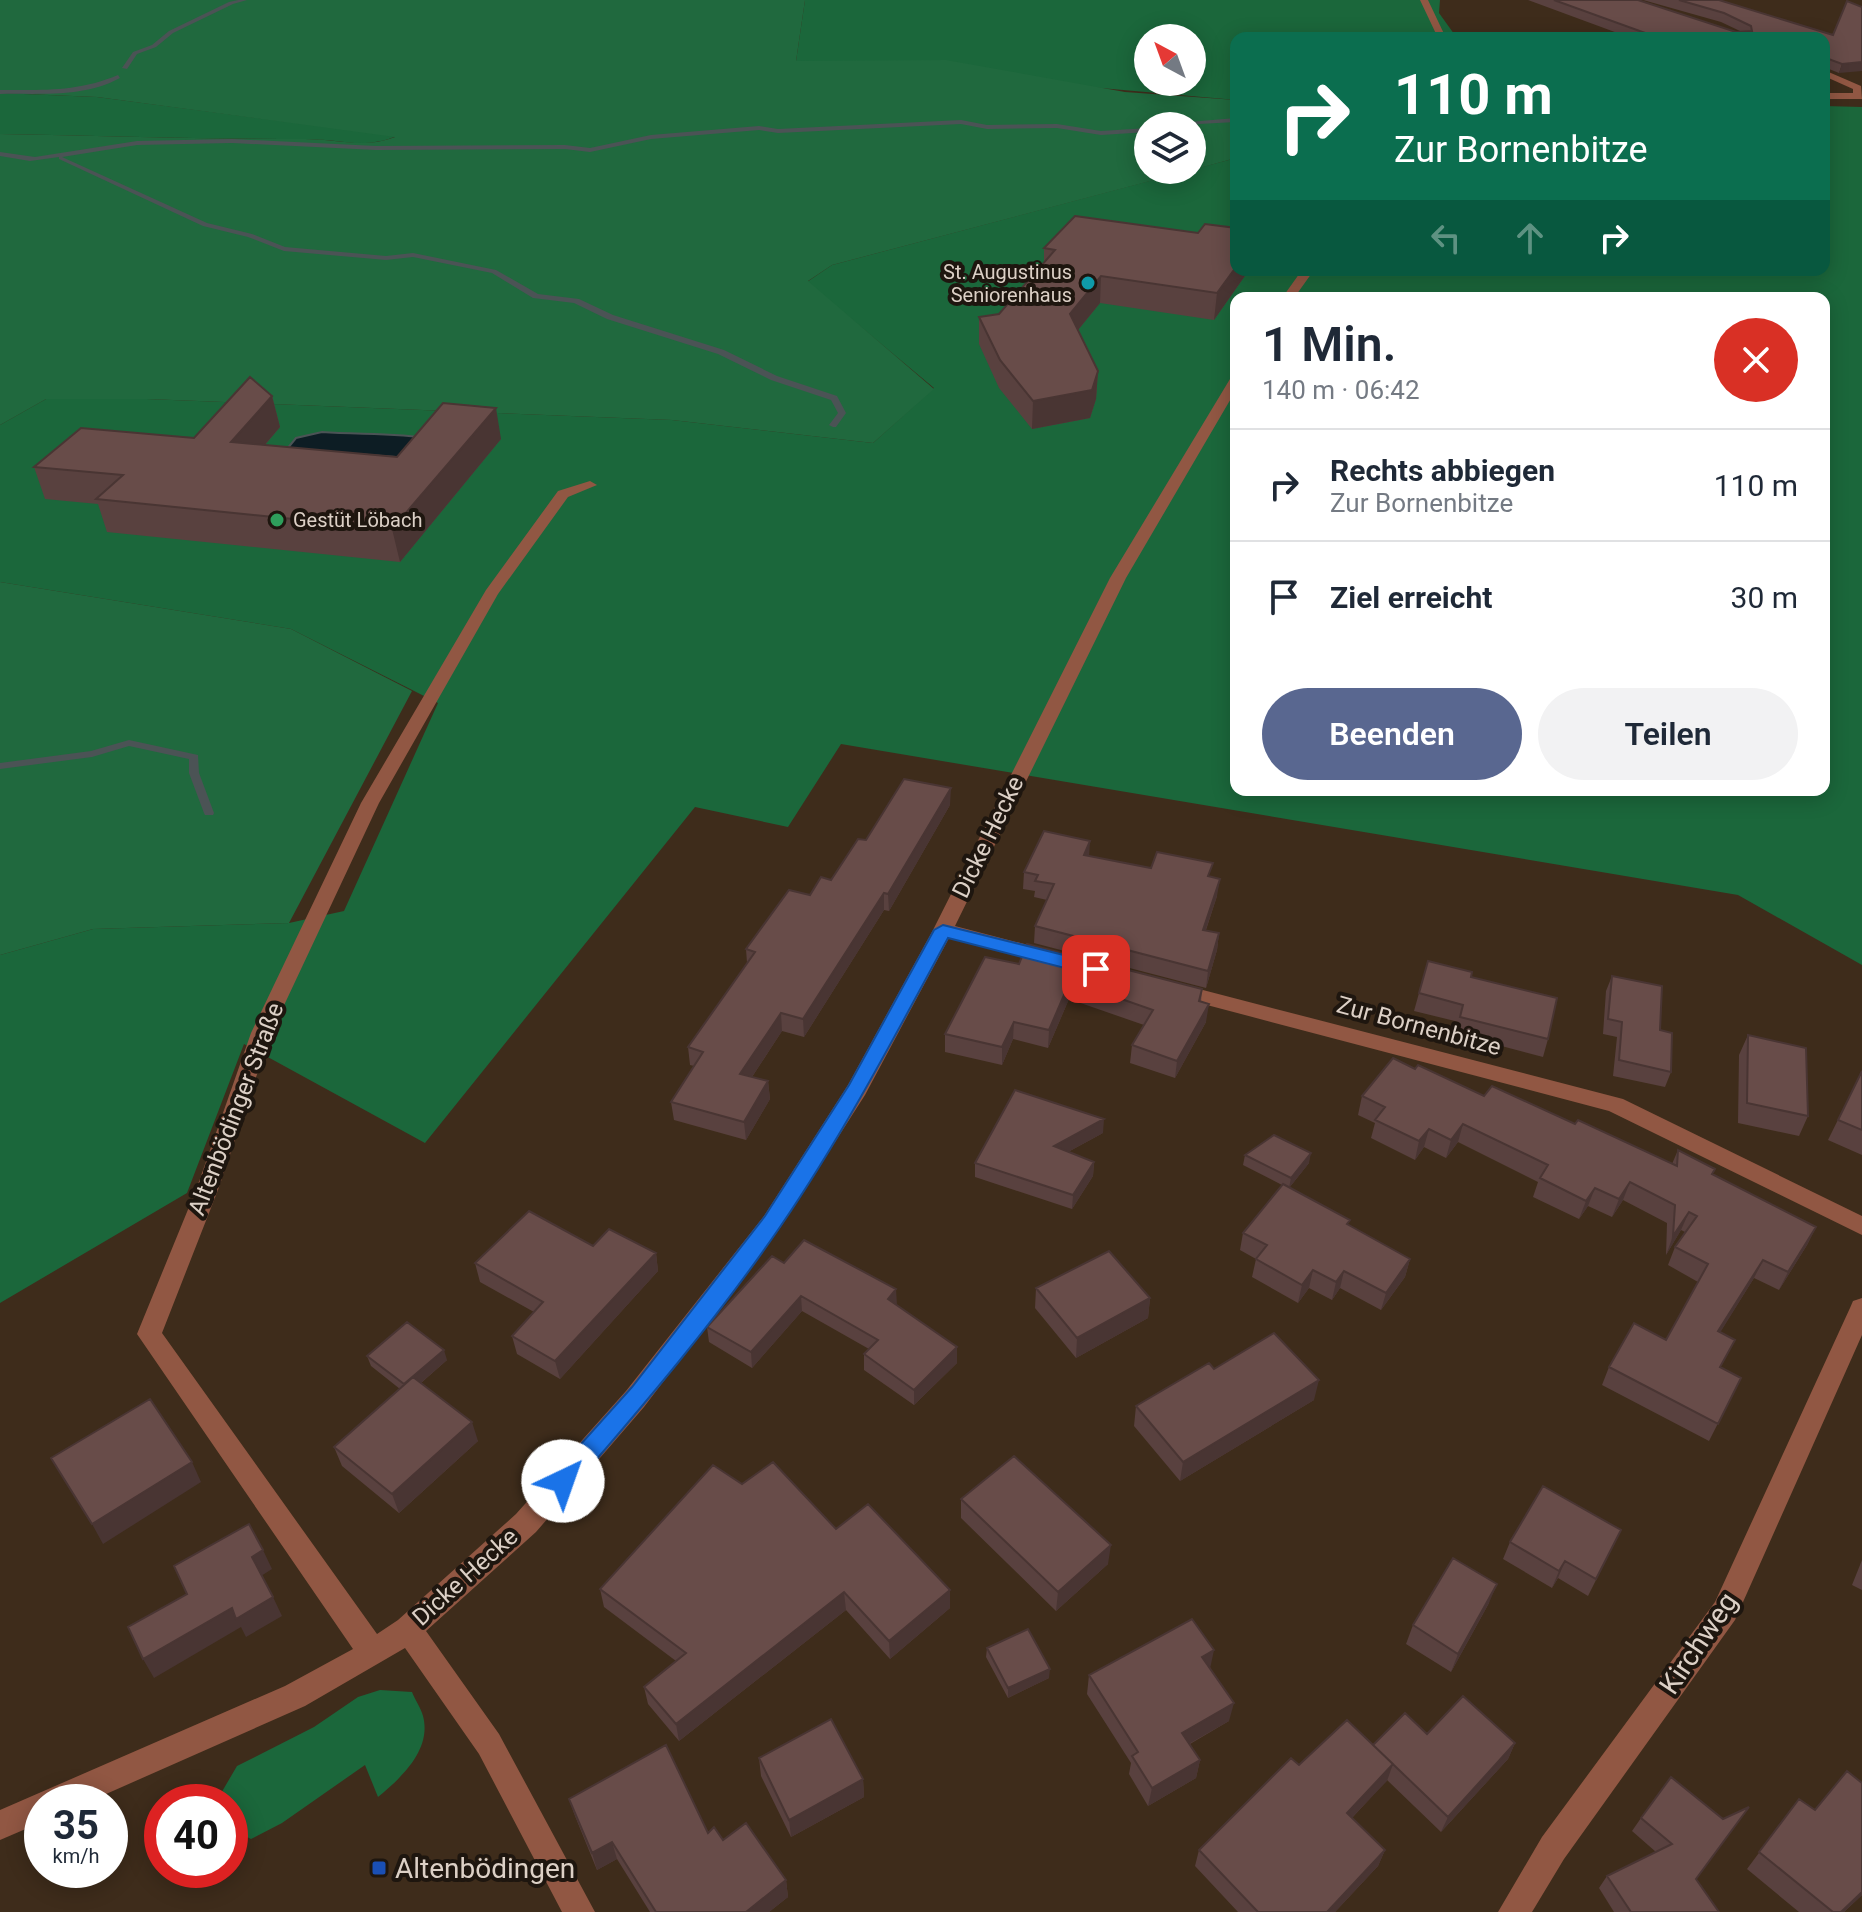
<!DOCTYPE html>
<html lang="de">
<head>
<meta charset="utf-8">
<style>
	:root { --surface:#fff; --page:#f2f2f3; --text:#1f2937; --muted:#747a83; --line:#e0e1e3; --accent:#596790 }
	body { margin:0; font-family:Roboto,sans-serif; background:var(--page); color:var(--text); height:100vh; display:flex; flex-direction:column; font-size:30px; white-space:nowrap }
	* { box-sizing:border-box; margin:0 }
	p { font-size:26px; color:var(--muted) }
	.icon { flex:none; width:44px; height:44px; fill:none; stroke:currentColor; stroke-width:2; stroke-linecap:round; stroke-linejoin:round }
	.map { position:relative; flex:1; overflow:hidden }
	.details { position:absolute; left:1230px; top:292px; width:600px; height:504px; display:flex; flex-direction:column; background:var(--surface); border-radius:16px; box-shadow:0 4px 20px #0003 }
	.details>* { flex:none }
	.banner { position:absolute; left:1230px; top:32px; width:600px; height:244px; border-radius:16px; box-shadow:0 4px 20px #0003; background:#0b6e4f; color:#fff; overflow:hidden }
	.needle { width:52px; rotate:319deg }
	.controls { position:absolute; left:1134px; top:24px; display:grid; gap:16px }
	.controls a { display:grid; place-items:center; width:72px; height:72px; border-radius:50%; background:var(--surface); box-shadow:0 4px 20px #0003; font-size:40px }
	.speed { position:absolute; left:24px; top:1784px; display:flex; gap:16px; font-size:40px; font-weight:700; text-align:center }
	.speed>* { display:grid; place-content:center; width:104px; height:104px; border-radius:50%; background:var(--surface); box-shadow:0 4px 20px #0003; line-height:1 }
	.speed small { font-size:20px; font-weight:400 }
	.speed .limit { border:12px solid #d22; background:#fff; color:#111 }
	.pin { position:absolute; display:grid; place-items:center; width:68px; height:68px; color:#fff; margin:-34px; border-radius:16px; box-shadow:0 4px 12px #0006 }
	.me { position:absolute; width:88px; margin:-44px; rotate:42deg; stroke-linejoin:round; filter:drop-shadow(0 0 6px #0008) }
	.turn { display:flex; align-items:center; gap:28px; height:168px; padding:0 32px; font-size:36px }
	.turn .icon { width:104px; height:104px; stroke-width:2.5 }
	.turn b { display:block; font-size:56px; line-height:68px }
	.lanes { display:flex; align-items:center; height:76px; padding:0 32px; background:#0003; justify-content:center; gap:40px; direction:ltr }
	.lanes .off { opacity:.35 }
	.round { display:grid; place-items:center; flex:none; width:84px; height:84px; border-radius:42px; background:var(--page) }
	.head { display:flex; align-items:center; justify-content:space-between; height:136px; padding:0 32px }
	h1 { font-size:48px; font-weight:600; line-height:60px }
	.button { display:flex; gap:16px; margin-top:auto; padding:16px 32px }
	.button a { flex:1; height:92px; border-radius:48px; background:var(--accent); color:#fff; font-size:32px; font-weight:600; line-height:92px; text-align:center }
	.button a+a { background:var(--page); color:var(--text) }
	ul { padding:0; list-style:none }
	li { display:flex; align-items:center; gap:24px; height:112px; padding:0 32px; border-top:2px solid var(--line) }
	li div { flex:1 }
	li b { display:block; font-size:30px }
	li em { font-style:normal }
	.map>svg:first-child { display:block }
</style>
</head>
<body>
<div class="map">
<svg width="1862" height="1912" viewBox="0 0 1862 1912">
	<rect width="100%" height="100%" fill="#3e2c1b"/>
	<path fill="#1b673b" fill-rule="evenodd" d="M805,0H1440L1439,13L1457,38H1236V100L796,61ZM1148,38H1192V82H1148Z
		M0,93L97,97L397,136C362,150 342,139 306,139C204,139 102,136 0,134Z
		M1824,106L1862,107V965L1738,895L841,744L788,827L695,807L425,1143L244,1044L187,1193L0,1303V955L93,929L289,923L344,911L438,703L291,629L0,582V425L46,399H147L672,420L873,443L934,388L807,282L832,265L1236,158V270H1824ZM1236,298H1824V790H1236Z
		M380,1690L412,1692C415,1700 421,1708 423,1716C432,1750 401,1778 378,1797L365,1765L282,1823L251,1839C232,1829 230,1823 230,1802H223L220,1795L237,1766L314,1727L358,1697Z"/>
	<path fill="#20693e" d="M0,0H805L796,61L946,60L1125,92L1236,100V158L1192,170V126H1148V170H1192L832,265L808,281L934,389L873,443L672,420L147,399H46L0,425V134C102,136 203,139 305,139C338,139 364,149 395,137L97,97L0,93Z
		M0,582L291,629L412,691L289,923L93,929L0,955Z"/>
	<path fill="#0d1d24" stroke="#4b5355" stroke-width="2" d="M322,432C359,435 395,432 432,439L423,459L287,449L296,438Z"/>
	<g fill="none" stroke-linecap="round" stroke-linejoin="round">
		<path fill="#4b5355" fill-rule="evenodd" d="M238,0H247L233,4L173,33L156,47L137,54L127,69L122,68L133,52L152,45L169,31L229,2Z
			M118,75L120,78C83,98 40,93 0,94V90C42,90 78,92 118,75Z
			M1236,118V122L1162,126L1165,124Z
			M961,120L987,125L1057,124L1101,131L1148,128V132L1101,135L1057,128L987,129L961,124L778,133L759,130L651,139L590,152L565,149L376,150L232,143L137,145L62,157L207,223L252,234L285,247L386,256L413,253L496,270L538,294L579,299L613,315L724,350L777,376L837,396L846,413L836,427H833L829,425L838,413L831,400L771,380L718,354L607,319L574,303L533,298L492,273L413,257L386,260L284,251L248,237L203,226L59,159V157L30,161L0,156V152L35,157L137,141L232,139L376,146L565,145L590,148L651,135L759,126L778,129Z
			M129,740L198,755L199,773L214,813L213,815H205L204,813L189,773V759L129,746L92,757L0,769V763L91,751Z"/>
		<path fill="#915743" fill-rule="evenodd" d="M1420,0H1428L1446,38H1438Z
			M1824,70L1861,86L1862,99H1824V93H1853V89L1824,76Z
			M1302,270H1314L1294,298H1282Z
			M1236,375V390L1126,578L955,926L1055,952L1058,957L1055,962L1048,964L949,938L865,1095L780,1228L644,1407L536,1532L426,1631L499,1734L595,1912H562L479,1754L405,1648L305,1706L88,1802H42V1822L0,1840V1810L285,1686L353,1649L137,1334L196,1190L251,1033L361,803L486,590L558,491L590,481L597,485L568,497L498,594L379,803L271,1033L218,1190L162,1333L377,1634L398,1620L516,1514L626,1391L764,1216L848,1085L933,930L1110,578L1230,379Z
			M1176,983L1623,1099L1862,1216V1235L1609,1111L1169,995L1166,990L1169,985Z
			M1862,1298V1335L1735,1620L1564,1859L1532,1912H1498L1542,1837L1715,1602L1850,1308L1853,1301Z"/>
	</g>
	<path fill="#59413f" d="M1528,0H1638L1736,32L1740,31L1721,22L1643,0H1719L1833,35L1862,7L1839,73L1824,67V38H1631Z
		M1044,248L1236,270H1249L1214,320L1100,303L1078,330L1098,371L1096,399L1090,418L1032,429L999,388L979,344V317L999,314L1044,263Z
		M272,396L280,427L265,445L397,457L501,439L400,562L107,532L98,504L45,499L34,467L194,438Z
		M950,805L889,911L884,910L804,1037L782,1031L752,1077L768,1081L770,1099L746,1140L674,1120L671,1102L694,1066L690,1065L688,1047L747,963L746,949L810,895L831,880Z
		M1089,856L1151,868L1211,877L1217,896L1206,930L1219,933L1217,950L1206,988L1034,943L1035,926L1047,900L1034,897L1035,891L1023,889L1024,872Z
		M1019,964L1202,989L1201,1002L1206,1022L1175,1078L1130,1063L1132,1045L1144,1025L1069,999L1048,1048L1013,1039L1002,1065L945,1052V1034Z
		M1612,976L1660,1030L1671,1072L1665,1087L1613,1076L1617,1037L1603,1034L1606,991Z
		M1471,977L1548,1039L1543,1057L1456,1034L1459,1022L1414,1011L1419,993Z
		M1748,1035L1808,1116L1799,1136L1738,1123L1739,1055Z
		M1415,1069L1484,1096L1575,1124L1672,1164L1678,1150L1713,1174L1816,1227L1807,1245L1779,1290L1754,1278L1720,1332L1721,1367L1741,1378L1709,1441L1602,1385L1609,1367L1666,1340L1698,1282L1668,1265L1675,1247L1685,1232L1681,1230L1666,1255L1667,1223L1623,1200L1612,1217L1588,1206L1579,1219L1533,1197L1538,1182L1458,1142L1446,1158L1424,1147L1415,1160L1371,1138L1375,1123L1358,1115L1362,1096Z
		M1862,1071V1155L1828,1140Z
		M1103,1133L1068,1152L1094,1162L1093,1176L1072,1209L975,1177V1163Z
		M1245,1155L1309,1163L1289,1188L1349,1225L1410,1259L1405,1277L1381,1310L1340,1288L1332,1300L1309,1288L1298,1303L1252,1277L1256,1259L1240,1250L1243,1233L1282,1185L1243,1165Z
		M593,1246L656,1253L658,1271L560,1379L517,1354L512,1336L534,1312L480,1282L475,1263Z
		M784,1263L896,1305L957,1347V1363L914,1405L864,1370V1354L869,1349L802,1311L752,1368L709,1342L707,1327Z
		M1036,1288L1150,1298L1148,1318L1076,1358L1035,1308Z
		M367,1356L447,1360L421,1383L478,1441L399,1513L342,1466L334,1447L400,1389L371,1366Z
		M1214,1369L1314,1400L1180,1481L1134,1426L1136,1406Z
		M742,1484L836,1529L950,1590V1608L890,1659L846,1610L679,1741L648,1704L644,1687L676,1661L604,1607L600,1589Z
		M961,1499L1108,1564L1056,1611L961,1518Z
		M1621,1530L1588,1596L1558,1578L1552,1588L1503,1559L1510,1542Z
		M1862,1560V1590L1852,1585Z
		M1489,1603L1451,1672L1406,1644L1413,1625Z
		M987,1648L1049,1678L1008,1698L986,1657Z
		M1210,1668L1229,1721L1190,1744L1200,1760L1196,1778L1148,1806L1129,1774L1131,1763L1087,1694L1089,1675Z
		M1515,1743L1508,1759L1441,1832L1387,1780L1352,1818L1385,1850L1378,1866L1335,1912H1238L1195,1866L1199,1850L1299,1765L1373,1745Z
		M759,1758L863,1779L864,1797L791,1837L761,1776Z
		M1671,1777L1696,1879L1719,1912H1614L1599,1888L1607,1876L1656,1852L1632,1831L1641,1818Z
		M1862,1783V1895L1844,1912H1799L1747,1869L1799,1799L1815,1810Z
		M569,1799L708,1833L723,1840L786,1880L788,1897L769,1912H650L617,1859L597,1870L575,1816Z"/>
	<path fill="#493533" d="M1862,62V71L1839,73L1842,64Z
		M1236,267V270H1249L1214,320L1217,293Z
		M1101,276L1100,303L1069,341L1070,314Z
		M1098,371L1096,399L1090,418L1032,429L1033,401Z
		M272,396L280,427L240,474L231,442Z
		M496,408L501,439L400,562L392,529Z
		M951,788L950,805L889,911L888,894Z
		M1090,841L1089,858L1084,855Z
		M1220,879L1217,896L1200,947L1203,930Z
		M884,893V910L804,1037L803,1019Z
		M1219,933L1217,950L1206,988L1208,971Z
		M1070,981L1069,999L1048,1048L1049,1030Z
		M1209,1004L1206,1022L1175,1078L1177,1061Z
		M781,1013L782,1031L742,1092L740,1074Z
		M1014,1022L1013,1039L1002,1065V1047Z
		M768,1081L770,1099L746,1140L744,1122Z
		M1104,1119L1103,1133L1053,1160L1054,1146Z
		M1463,1124L1458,1142L1446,1158L1451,1140Z
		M1429,1129L1424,1147L1415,1160L1419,1141Z
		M1311,1153L1309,1163L1289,1188L1291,1178Z
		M1094,1162L1093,1176L1072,1209L1073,1195Z
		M1630,1182L1623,1200L1612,1217L1619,1199Z
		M1595,1188L1588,1206L1579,1219L1586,1201Z
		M1689,1212L1681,1230L1666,1255L1673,1236Z
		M1816,1227L1807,1245L1779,1290L1788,1272Z
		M656,1253L658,1271L560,1379L555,1361Z
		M1410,1259L1405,1277L1381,1310L1386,1293Z
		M1763,1260L1754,1278L1710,1349L1718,1331Z
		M1313,1270L1309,1288L1298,1303L1302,1285Z
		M1344,1271L1340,1288L1332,1300L1336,1282Z
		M896,1289L897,1305L888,1299Z
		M801,1296L802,1311L752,1368L751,1352Z
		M1150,1298L1148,1318L1076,1358L1077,1338Z
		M957,1347V1363L914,1405V1390Z
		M444,1350L447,1360L408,1394L404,1384Z
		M1319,1380L1314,1400L1180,1481L1183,1462Z
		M472,1422L478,1441L399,1513L392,1494Z
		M192,1462L201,1482L103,1544L92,1524Z
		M1111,1545L1108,1564L1056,1611L1058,1592Z
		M263,1550L272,1569L261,1576L252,1557Z
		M1565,1561L1558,1578L1552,1588L1559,1571Z
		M1497,1584L1489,1603L1451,1672L1458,1654Z
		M950,1590V1608L890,1659L889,1641Z
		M844,1592L846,1610L679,1741L676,1724Z
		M273,1597L282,1616L246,1637L241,1627L154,1678L143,1659L232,1608Z
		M1214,1650L1210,1669L1202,1657Z
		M1050,1669L1049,1678L1008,1698V1688Z
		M1234,1703L1229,1721L1178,1750L1182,1733Z
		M1515,1743L1508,1759L1441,1832L1448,1817Z
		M1200,1760L1196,1778L1148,1806L1152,1788Z
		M1393,1764L1387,1781L1341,1829L1347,1813Z
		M863,1779L864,1797L791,1837L789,1820Z
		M612,1842L617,1859L597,1870L592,1853Z
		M1385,1850L1378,1866L1335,1912H1327Z
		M786,1880L788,1897L769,1912H746Z
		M1862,1892V1895L1844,1912H1841Z"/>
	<path fill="#684c49" stroke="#493533" stroke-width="2" d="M1554,0H1638L1736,32L1752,31L1751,26L1724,13L1679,0H1719L1833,35L1847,1L1862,7V62L1842,64L1826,58L1824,65V38H1659Z
		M1075,216L1198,233L1205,224L1236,228V267L1217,293L1101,276L1070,314L1098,371L1092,390L1033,401L1000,360L979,317L999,314L1055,250L1044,248Z
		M250,377L272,396L231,442L397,457L443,403L496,408L392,529L96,499L123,475L34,467L81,428L194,438Z
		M904,779L951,788L888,894L884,893L803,1019L781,1013L740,1074L768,1081L744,1122L671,1102L703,1052L688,1047L755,952L746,949L789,890L810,895L821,877L831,880L858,839L866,840Z
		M1044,831L1090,841L1084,855L1151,868L1157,852L1213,863L1208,876L1220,879L1203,930L1219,933L1208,971L1035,926L1054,884L1035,881L1038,875L1024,872Z
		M1027,944L1202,989L1199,1001L1209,1004L1177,1061L1132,1045L1153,1010L1070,981L1049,1030L1014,1022L1002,1047L945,1034L985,957L1019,964Z
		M1428,961L1472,972L1471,977L1557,998L1548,1039L1460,1017L1463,1005L1419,993Z
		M1612,976L1662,986L1660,1030L1672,1033L1671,1072L1619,1060L1622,1022L1608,1019Z
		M1748,1035L1806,1048L1808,1116L1747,1103Z
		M1393,1058L1415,1069L1418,1065L1484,1096L1492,1086L1575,1124L1578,1120L1677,1166L1678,1150L1715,1169L1712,1174L1816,1227L1788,1272L1763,1260L1718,1331L1735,1340L1720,1367L1741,1378L1718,1424L1609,1367L1634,1323L1666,1340L1708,1264L1675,1247L1697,1216L1689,1212L1673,1236L1675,1205L1630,1182L1619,1199L1595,1188L1586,1201L1540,1178L1548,1165L1463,1124L1451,1140L1429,1129L1419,1141L1375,1120L1385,1107L1362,1096Z
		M1862,1071V1130L1838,1120Z
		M1015,1090L1104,1119L1054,1146L1094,1162L1073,1195L975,1163Z
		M1274,1135L1311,1153L1291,1178L1245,1155Z
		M1283,1184L1350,1220L1347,1224L1410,1259L1386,1293L1344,1271L1336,1282L1313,1270L1302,1285L1256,1259L1267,1245L1243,1233Z
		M529,1211L593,1246L609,1229L656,1253L555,1361L512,1336L543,1302L475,1263Z
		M804,1240L896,1289L888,1299L957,1347L914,1390L864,1354L878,1340L801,1296L751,1352L707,1327L772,1256L784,1263Z
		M1109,1251L1150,1298L1077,1338L1036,1288Z
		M407,1322L444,1350L404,1384L367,1356Z
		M1274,1333L1319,1380L1183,1462L1136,1406L1209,1363L1214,1369Z
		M413,1377L472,1422L392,1494L334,1447Z
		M150,1399L192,1462L92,1524L51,1458Z
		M1014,1456L1111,1545L1058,1592L961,1499Z
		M773,1462L836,1529L868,1504L950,1590L889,1641L844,1592L676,1724L644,1687L686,1653L600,1589L713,1465L742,1484Z
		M1543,1486L1621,1530L1596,1579L1565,1561L1559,1571L1510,1542Z
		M249,1524L263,1550L252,1557L273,1597L236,1619L232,1608L143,1659L128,1627L187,1594L174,1566Z
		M1453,1558L1497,1584L1458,1654L1413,1625Z
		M1192,1619L1214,1650L1202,1657L1234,1703L1182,1733L1200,1760L1152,1788L1132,1756L1138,1752L1089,1675Z
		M1028,1629L1050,1669L1008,1688L987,1648Z
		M1463,1696L1515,1743L1448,1817L1373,1745L1405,1713L1427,1734Z
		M831,1719L863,1779L789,1820L759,1758Z
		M1347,1720L1393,1764L1347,1813L1385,1850L1327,1912H1258L1199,1850L1291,1758L1299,1765Z
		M666,1745L708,1833L714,1827L723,1840L746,1823L786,1880L746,1912H656L612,1842L592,1853L569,1799Z
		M1847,1771L1862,1783V1892L1841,1912H1833L1759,1852L1799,1799L1815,1810Z
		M1671,1777L1723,1819L1749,1807L1696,1879L1719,1912H1631L1607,1876L1672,1844L1641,1818Z"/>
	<path fill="#1a73e8" stroke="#114b97" stroke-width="2" d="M943,925L1096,963L1105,969L1096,976L948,938C895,1036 843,1135 780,1227C717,1319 644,1405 571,1489L563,1492L554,1489L551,1481L554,1474L632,1387L765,1216L849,1085L934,930Z"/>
	<circle fill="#0f9aa8" stroke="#1e160f" stroke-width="3" cx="1088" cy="283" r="8"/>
	<circle fill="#2e9e5b" stroke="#1e160f" stroke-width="3" cx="277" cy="520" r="8"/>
	<rect fill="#1a4fb4" stroke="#1e160f" stroke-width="3" x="371" y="1860" width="16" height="16" rx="4"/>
	<g text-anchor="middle" stroke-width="8" stroke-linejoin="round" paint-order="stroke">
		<g font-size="20" fill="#dcd0c6" stroke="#1e160f" text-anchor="end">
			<text x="1072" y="279">St. Augustinus<tspan x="1072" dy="23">Seniorenhaus</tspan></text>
			<text x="293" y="527" text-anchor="start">Gestüt Löbach</text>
		</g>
		<g font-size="24" fill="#dcd0c6" stroke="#1e160f">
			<text transform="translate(988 837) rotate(-64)" y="8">Dicke Hecke</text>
			<text transform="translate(1419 1026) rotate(15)" y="8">Zur Bornenbitze</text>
			<text transform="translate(236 1109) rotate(-69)" y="8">Altenbödinger Straße</text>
			<text transform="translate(465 1577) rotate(-42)" y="8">Dicke Hecke</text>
		</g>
		<g font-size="28" fill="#dcd0c6" stroke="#1e160f">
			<text transform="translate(1698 1643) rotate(-56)" y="10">Kirchweg</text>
		</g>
		<g font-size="28" fill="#dcd0c6" stroke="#1e160f" text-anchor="start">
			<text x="395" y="1878">Altenbödingen</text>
		</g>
	</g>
</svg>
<div class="controls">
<a><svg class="needle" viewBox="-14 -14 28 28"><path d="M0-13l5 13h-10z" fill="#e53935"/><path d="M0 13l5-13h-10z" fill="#747a83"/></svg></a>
<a><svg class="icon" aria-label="layers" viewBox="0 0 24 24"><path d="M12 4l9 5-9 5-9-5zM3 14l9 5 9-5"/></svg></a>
</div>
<div class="speed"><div>35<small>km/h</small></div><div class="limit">40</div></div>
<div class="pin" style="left:1096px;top:969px;background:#d93025"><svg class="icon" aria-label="arrive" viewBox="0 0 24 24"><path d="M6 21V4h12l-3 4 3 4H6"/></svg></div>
<svg class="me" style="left:563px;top:1481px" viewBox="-20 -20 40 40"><circle r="19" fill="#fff"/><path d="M0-13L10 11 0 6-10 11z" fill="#1a73e8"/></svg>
<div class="banner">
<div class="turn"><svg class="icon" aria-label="right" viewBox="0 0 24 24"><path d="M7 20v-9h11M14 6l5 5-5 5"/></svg><div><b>110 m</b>Zur Bornenbitze</div></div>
<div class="lanes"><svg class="icon off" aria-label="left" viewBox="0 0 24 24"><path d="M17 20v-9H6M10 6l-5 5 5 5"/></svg><svg class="icon off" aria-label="ahead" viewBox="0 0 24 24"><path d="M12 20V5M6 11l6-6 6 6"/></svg><svg class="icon" aria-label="right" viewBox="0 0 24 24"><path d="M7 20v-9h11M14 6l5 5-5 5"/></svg></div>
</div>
<section class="details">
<div class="head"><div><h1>1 Min.</h1><p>140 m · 06:42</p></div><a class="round" style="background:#d93025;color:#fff"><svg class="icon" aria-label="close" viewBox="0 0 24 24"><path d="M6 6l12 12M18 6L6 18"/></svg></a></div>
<ul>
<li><svg class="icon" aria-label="right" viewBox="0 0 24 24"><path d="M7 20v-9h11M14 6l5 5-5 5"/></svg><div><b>Rechts abbiegen</b><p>Zur Bornenbitze</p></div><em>110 m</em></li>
<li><svg class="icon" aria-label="arrive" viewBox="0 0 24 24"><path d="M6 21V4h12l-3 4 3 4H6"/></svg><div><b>Ziel erreicht</b></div><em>30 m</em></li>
</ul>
<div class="button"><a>Beenden</a><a>Teilen</a></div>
</section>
</div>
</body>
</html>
